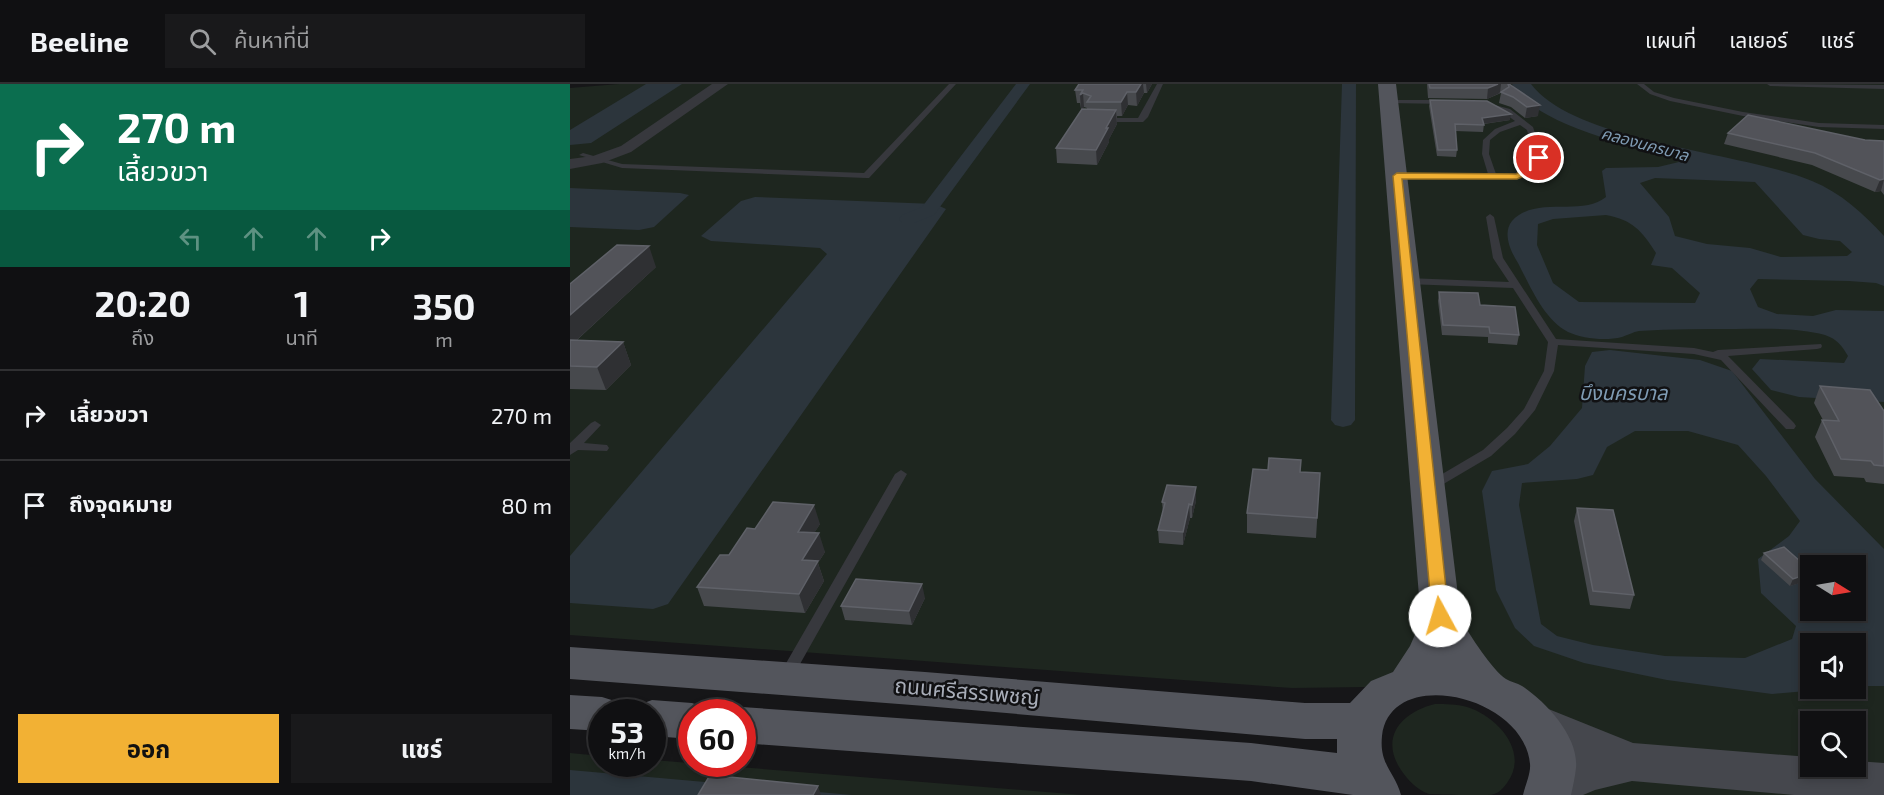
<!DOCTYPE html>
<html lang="th">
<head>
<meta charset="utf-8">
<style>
	:root { --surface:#101012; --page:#19191b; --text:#f1f3f6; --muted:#9c9d9f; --line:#303032; --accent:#f2b134 }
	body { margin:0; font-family:"Exo 2","Noto Sans Thai",sans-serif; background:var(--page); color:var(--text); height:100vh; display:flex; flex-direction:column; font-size:22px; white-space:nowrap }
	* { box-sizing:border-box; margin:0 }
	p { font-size:20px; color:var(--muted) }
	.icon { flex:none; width:33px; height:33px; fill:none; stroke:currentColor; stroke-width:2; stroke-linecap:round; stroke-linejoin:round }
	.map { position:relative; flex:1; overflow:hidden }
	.panel { display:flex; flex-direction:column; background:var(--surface); width:570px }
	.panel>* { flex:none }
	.guide { background:#0b6e4f; color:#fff; overflow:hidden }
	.needle { width:39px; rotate:101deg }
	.buttons { position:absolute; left:1230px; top:471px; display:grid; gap:12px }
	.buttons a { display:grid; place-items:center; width:66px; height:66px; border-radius:0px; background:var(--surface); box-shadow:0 3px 9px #0003,0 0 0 2px var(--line); font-size:30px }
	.speed { position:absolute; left:18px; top:615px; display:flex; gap:12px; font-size:30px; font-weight:700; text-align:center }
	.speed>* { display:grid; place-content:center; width:78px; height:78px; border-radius:50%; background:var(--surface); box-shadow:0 3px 9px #0003,0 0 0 2px var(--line); line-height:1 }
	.speed small { font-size:15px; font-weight:400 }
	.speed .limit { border:9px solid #d22; background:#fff; color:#111 }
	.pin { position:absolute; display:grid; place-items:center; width:51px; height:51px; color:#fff; margin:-26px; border:3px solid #fff; border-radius:50%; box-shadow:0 2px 6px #0007 }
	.me { position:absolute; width:66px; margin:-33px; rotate:354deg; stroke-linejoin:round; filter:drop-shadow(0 0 4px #0008) }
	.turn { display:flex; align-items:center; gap:21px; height:126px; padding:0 18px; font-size:27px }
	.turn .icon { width:78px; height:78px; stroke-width:2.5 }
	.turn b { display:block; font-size:42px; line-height:51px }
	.lanes { display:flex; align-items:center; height:57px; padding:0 18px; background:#0003; justify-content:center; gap:30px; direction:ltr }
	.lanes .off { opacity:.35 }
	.eta { display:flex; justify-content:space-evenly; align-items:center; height:102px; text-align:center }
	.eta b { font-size:36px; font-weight:700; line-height:42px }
	.cta { display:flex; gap:12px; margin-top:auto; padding:12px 18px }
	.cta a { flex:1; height:69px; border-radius:0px; background:var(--accent); color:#111; font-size:24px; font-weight:700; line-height:69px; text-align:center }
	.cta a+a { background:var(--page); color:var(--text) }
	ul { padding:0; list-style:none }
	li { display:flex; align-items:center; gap:18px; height:90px; padding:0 18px; border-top:2px solid var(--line) }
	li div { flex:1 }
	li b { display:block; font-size:22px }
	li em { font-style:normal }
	header { display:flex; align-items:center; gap:36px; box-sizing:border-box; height:84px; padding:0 30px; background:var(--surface); border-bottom:2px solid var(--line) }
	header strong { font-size:28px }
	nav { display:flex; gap:33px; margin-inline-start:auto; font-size:21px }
	.search { width:420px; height:54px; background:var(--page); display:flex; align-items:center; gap:15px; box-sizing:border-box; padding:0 21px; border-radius:0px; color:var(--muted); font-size:22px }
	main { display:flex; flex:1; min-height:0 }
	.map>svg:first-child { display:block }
</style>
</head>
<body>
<header>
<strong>Beeline</strong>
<div class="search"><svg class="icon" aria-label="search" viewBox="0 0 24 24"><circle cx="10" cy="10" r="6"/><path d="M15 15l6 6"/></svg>ค้นหาที่นี่</div>
<nav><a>แผนที่</a><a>เลเยอร์</a><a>แชร์</a></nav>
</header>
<main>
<section class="panel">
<div class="guide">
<div class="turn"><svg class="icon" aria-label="right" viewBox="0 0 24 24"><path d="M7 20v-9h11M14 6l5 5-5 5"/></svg><div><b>270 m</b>เลี้ยวขวา</div></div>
<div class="lanes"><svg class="icon off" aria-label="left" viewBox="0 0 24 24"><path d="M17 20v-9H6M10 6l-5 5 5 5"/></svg><svg class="icon off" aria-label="ahead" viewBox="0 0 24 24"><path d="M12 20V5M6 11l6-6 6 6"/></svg><svg class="icon off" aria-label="ahead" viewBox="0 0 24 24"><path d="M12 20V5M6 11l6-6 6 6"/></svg><svg class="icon" aria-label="right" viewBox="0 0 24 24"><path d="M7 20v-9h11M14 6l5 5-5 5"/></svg></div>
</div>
<div class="eta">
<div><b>20:20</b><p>ถึง</p></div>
<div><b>1</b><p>นาที</p></div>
<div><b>350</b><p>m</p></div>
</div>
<ul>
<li><svg class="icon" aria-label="right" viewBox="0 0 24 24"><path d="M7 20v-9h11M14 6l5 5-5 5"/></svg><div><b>เลี้ยวขวา</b></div><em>270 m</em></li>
<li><svg class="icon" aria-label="arrive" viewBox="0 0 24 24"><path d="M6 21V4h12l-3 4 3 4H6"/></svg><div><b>ถึงจุดหมาย</b></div><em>80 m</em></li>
</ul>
<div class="cta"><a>ออก</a><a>แชร์</a></div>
</section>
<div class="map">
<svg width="1314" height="711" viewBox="0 0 1314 711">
	<rect width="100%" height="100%" fill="#161618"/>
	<path fill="#1e261f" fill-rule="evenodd" d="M49,0H1314V711H1001L989,639L843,583L795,603L722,604L0,551V4ZM1240,482H1286V526H1240ZM1240,560H1286V604H1240ZM1240,638H1286V682H1240Z
		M865,620C876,620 886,620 897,623C927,632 960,668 937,699C932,706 927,711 918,711C903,711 873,711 859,710C847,706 838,696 831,686C809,653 832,628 865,620Z
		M0,669L31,672L32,680H82L83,676L512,711H0Z"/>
	<path fill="#2c353c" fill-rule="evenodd" d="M76,0H112L21,59L0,61V46Z
		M942,0H961C1006,59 1170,67 1242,97C1271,109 1293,129 1314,152V202L1306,199L1279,197L1188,195L1180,205L1188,223L1207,230L1243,232L1266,226L1314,227V318L1229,313L1201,306L1182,285L1190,275L1274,279L1278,272C1272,262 1267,255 1255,251C1226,243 1194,245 1165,245C1133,245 1101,245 1069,247C1063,248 1058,251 1052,253C1036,257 1013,255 998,248C974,236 960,202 948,179C941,168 932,149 942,137C965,111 1012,133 1036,113L1032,87L1036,84L1088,83L1109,78L1106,74C1065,63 962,40 942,0ZM1085,94L1185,98L1233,151L1249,155L1270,157L1282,168L1277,172L1211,173L1180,164L1137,160L1105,152L1099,133L1070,99ZM1036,131C1063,136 1072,147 1086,169L1081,181L1102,184L1130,209L1125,219L1009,218L983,199L967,161L968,140L983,135Z
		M0,104L110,109L119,111L84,143L69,146L0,143Z
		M185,113L365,120L376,125L98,520L83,525L0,519V472L257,170L250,164L141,157L131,152L171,117Z
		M1040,266L1130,276L1162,287L1245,395L1314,465V602H1286V560H1240V604L1259,605L1202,610L1097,596L1014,579L964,562L945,544L926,506L912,407L922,387L958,380L980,362L1012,324L1015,282L1022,268ZM1065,347H1118L1168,361L1196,392L1230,437L1219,452L1188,475L1191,509L1226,542L1222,555L1175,574L1095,572L1023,561L987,552L971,540L949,421L952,399L1007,395L1023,391L1037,363ZM1240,482H1286V526H1240Z
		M0,686L282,711H0Z"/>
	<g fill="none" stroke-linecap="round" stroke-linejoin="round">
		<path fill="#2c353c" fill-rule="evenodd" d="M446,0H460L364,131L344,139H332L329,135L332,131L352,123Z
			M772,0H786L785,336L781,341L773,343L765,341L761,336Z"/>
		<path fill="#37383d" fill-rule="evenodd" d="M379,0H386L299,94H296L52,84L9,71L13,69L52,80L294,89Z
			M587,0H593L578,33L573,38H532L528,36L532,34H568Z
			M1067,0H1074L1084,8L1104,14L1173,28L1249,39L1314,41V45L1249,43L1173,32L1100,17L1080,10Z
			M1197,0L1314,1V5L1200,2Z
			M817,16H876L879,18L876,20L819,19L817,18Z
			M913,18L940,25L963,43L973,74L961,89L947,95L824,94L823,92L827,90H918L912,70L913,56L925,45L945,37L934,29L913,20ZM950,41L957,46L965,74C951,90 947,91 926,90L919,70L920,56L930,48Z
			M920,130L924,133L933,174L986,255L1124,264L1143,268L1148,266L1251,260L1252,262L1251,264L1247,265L1158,272L1224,339L1226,342L1224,345H1216L1151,276L1124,270L988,261L984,287L965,326L945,350L921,372L865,405H857L855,402L857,399L913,366L937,344L954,325L974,287L978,258L943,204L837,200L832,197L837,194L939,198L923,174L916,133Z
			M25,337L31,341L14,359L37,361L39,364L37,367L8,366L0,371V359L21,339Z
			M331,386L337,390L221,596L216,598L211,596L208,592L211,588L325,390Z"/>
		<path fill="#37383d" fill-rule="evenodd" d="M142,0H158L61,68L32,79L0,85V75L23,72L51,62Z"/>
		<path fill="#45474d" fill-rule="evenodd" d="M966,620L1063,659L1240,673V682H1286V677L1314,679V711H1224L1062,697L1025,706L1013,711H960L956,704L963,690L1000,675L950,651L944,638L950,625Z"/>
		<path fill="#53555c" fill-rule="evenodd" d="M808,0H826L891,536C900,551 922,586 936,595C941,598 947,599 952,602C976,618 1009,653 1006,684C1005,693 1003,702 1001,711H953C955,702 961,689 960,680C954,611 820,581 812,652C809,681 825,688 831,711H783L681,697L172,659V628H156L172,623L681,659L767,669V655H735L355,622L0,595V563L355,588L735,619H780L801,597L823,588L840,562L851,537Z
			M0,611L32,613L48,618L53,628H32V647L0,645Z
			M82,616L122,619L138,625L140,628H122V655L82,652V628H63L66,622Z"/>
	</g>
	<path fill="#47494d" d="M509,0H582L577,9H574L567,22L558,21L552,32H547V40L539,55V58L527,81L487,79L486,64L517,25V24L514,23L511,25L510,19H507L505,6Z
		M857,0H939L968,32L955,34L941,23L929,19L931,9L917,15L858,14Z
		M860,16L940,36L914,40L913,48L885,47L887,66L886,73L867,72L859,22Z
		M1158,49L1314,57V111L1311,107L1305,108L1242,81L1154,60Z
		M86,183L7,256L53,258L61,281L36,306L0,305V200Z
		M869,208L910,221L949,251L947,261L918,259V253L872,251L868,217Z
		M1250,302L1314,327V400L1296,398L1294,394L1264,392L1245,353L1252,336H1253L1244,319Z
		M731,388L750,389L746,454L677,449V429Z
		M626,403V417L622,434H620L613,461L589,459L588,446L593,429L592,418Z
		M1007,424L1064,511L1060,525L1020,521L1004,437Z
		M250,440L244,449L255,468L248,479L254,497L235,529L134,522L127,503L185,445Z
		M1194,469L1240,486V496L1220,502L1191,476Z
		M355,514L342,541L275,536L271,522Z"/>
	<path fill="#2f3033" d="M571,0H573L574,9L567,22L566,8Z
		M576,0H582L577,9Z
		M928,0H931L930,9L917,15L918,4Z
		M557,8L558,21L552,32L551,18Z
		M513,9L514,23L511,25L510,11Z
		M970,21L968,32L955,34L957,23Z
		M546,26L547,40L539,55V58L527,81L526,66L536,44Z
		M941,30L940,36L912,40V34Z
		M1314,95L1311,107L1305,108L1310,96Z
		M79,162L86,183L0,262V231Z
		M53,258L61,281L36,306L27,283Z
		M626,403V417L622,434V421Z
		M619,420L620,434L613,461V448Z
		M244,421L250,440L233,467L228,448Z
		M249,449L255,468L248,479L254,497L235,529L229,510L232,476Z
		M1240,489V496L1220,502L1223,495Z
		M352,500L355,514L342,541L339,527Z
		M248,702L251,711H243Z"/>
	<path fill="#525359" stroke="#5f6168" stroke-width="1.5" d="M509,0H571L566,8H557L551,18H517L521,12L513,9L510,11L513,6H505Z
		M859,0H928L918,4H860Z
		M938,0H939L970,21L957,23L943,13L931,8L939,3Z
		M860,16L917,17L941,30L912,34L914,41L885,40L887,66H868Z
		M512,25L546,26L536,44H538L526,66L486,64Z
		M1178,31L1295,56L1314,57V95L1310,96L1245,69L1158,49Z
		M47,161L79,162L0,231V200Z
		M869,208L908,209L910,221L945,223L949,251L920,249L919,243L873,241Z
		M0,256L53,258L27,283L0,282Z
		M1250,302L1300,306L1314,327V382L1304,381L1301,377L1271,375L1252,336L1269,337Z
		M699,374L731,376L730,388L750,389L747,434L677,429L683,385L698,386Z
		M597,401L626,403L622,421L619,420L613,448L588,446L595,419L592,418Z
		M203,418L244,421L228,448L249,449L232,476L248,477L229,510L127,503L150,471H159L177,444L185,445Z
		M1007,424L1043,426L1064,511L1023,507Z
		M1214,463L1240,486V489L1223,495L1194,469Z
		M286,495L352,500L339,527L271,522Z
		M140,691L248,702L243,711H128Z"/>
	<path fill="#f2b134" stroke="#9d7322" stroke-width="1.5" d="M966,72L973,74L961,89L947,95H832L879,532L876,537H864L862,532L823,92L827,89L946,90L955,85Z"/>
	<g text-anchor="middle" stroke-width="5" stroke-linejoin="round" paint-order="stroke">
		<g font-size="16" font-style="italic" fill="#7f9bb3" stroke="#111113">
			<text transform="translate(1075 60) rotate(15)" y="6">คลองนครบาล</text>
		</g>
		<g font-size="20" font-style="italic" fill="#7f9bb3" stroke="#111113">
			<text x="1053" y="316">บึงนครบาล</text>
		</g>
		<g font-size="21" fill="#a8adb8" stroke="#111113">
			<text transform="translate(397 608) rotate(5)" y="7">ถนนศรีสรรเพชญ์</text>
		</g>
	</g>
</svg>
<div class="buttons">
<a><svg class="needle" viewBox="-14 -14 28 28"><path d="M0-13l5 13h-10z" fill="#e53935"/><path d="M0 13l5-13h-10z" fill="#9c9d9f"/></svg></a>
<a><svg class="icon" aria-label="sound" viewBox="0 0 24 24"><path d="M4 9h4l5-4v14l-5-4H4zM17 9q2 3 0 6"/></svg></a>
<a><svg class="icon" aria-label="search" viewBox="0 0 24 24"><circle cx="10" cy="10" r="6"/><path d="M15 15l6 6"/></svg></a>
</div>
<div class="speed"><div>53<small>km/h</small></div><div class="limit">60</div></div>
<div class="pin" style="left:969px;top:74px;background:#d93025"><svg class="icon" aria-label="arrive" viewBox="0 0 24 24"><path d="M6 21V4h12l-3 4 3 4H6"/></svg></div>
<svg class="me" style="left:870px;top:532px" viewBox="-20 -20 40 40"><circle r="19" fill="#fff"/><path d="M0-13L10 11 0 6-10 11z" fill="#f2b134"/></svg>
</div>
</main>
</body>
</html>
